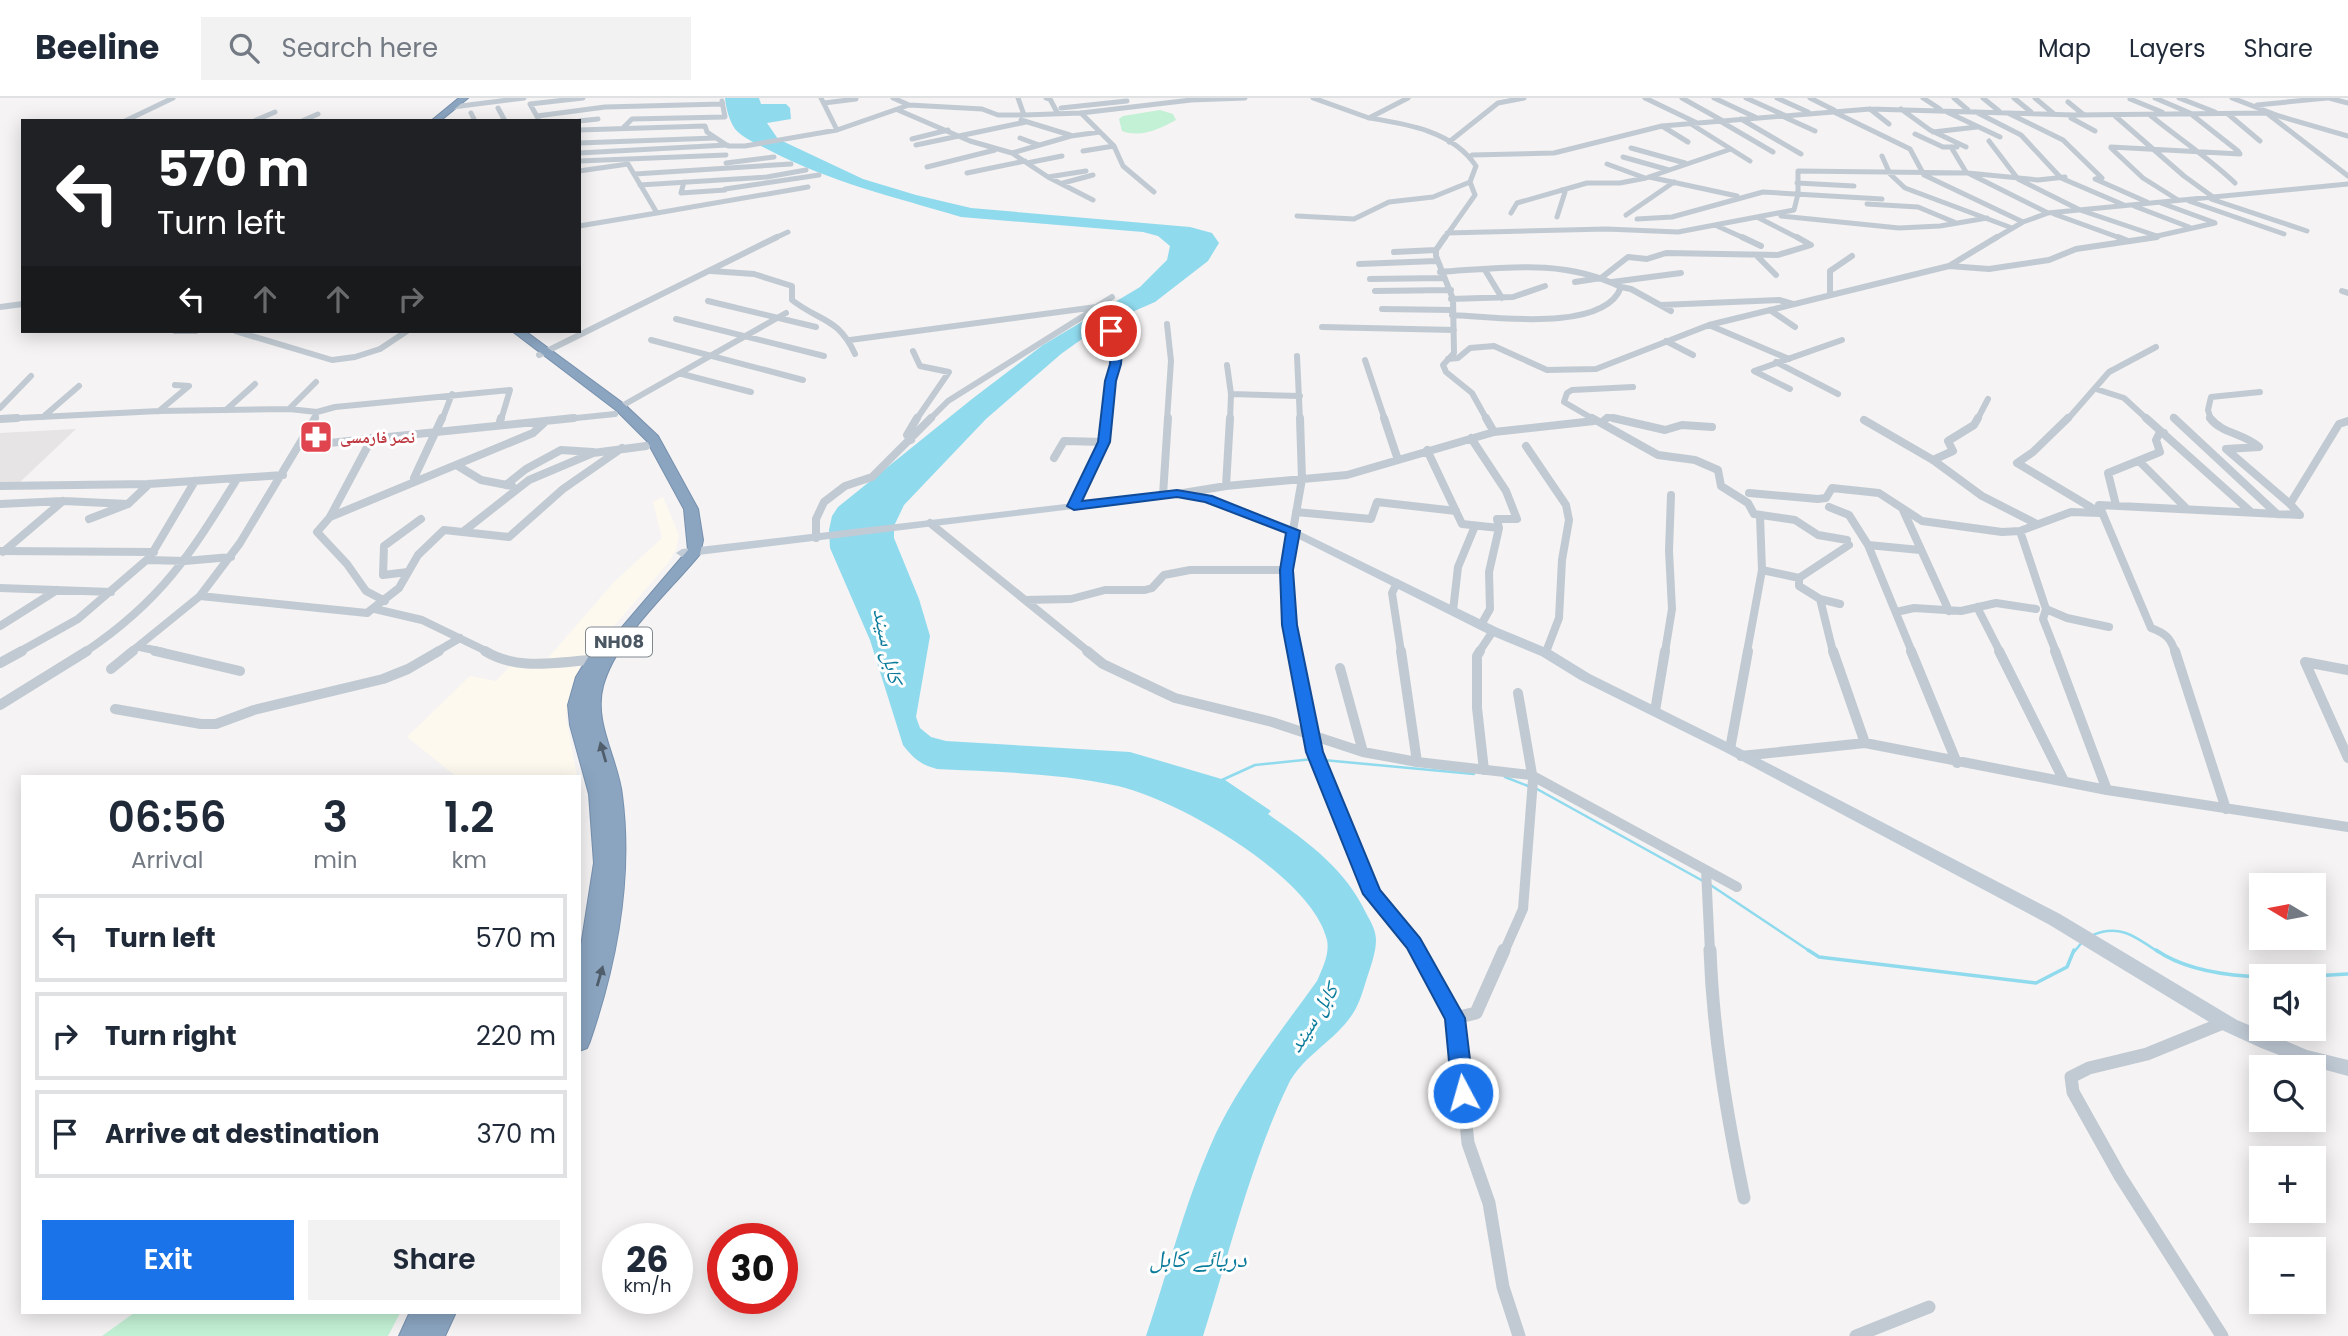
<!DOCTYPE html>
<html lang="en">
<head>
<meta charset="utf-8">
<style>
	:root { --surface:#fff; --page:#f2f2f3; --text:#1f2937; --muted:#747a83; --line:#e0e1e3; --accent:#1a73e8 }
	body { margin:0; font-family:Poppins,"Noto Naskh Arabic",sans-serif; background:var(--page); color:var(--text); height:100vh; display:flex; flex-direction:column; font-size:26px; white-space:nowrap }
	* { box-sizing:border-box; margin:0 }
	p { font-size:23px; color:var(--muted) }
	.icon { flex:none; width:38px; height:38px; fill:none; stroke:currentColor; stroke-width:2; stroke-linecap:round; stroke-linejoin:round }
	.map { position:relative; flex:1; overflow:hidden }
	.panel { position:absolute; left:21px; top:677px; width:560px; height:539px; display:flex; flex-direction:column; background:var(--surface); border-radius:0px; box-shadow:0 4px 18px #0003 }
	.panel>* { flex:none }
	.banner { position:absolute; left:21px; top:21px; width:560px; height:214px; border-radius:0px; box-shadow:0 4px 18px #0003; background:#202124; color:#fff; overflow:hidden }
	.needle { width:46px; rotate:280deg }
	.fabs { position:absolute; left:2249px; top:775px; display:grid; gap:14px }
	.fabs a { display:grid; place-items:center; width:77px; height:77px; border-radius:0px; background:var(--surface); box-shadow:0 4px 18px #0003; font-size:35px }
	.speed { position:absolute; left:602px; top:1125px; display:flex; gap:14px; font-size:35px; font-weight:700; text-align:center }
	.speed>* { display:grid; place-content:center; width:91px; height:91px; border-radius:50%; background:var(--surface); box-shadow:0 4px 18px #0003; line-height:1 }
	.speed small { font-size:18px; font-weight:400 }
	.speed .limit { border:10px solid #d22; background:#fff; color:#111 }
	.pin { position:absolute; display:grid; place-items:center; width:60px; height:60px; color:#fff; margin:-30px; border:4px solid #fff; border-radius:50%; box-shadow:0 2px 7px #0007 }
	.me { position:absolute; width:77px; margin:-38px; rotate:354deg; stroke-linejoin:round; filter:drop-shadow(0 0 5px #0008) }
	.turn { display:flex; align-items:center; gap:24px; height:147px; padding:0 21px; font-size:32px }
	.turn .icon { width:91px; height:91px; stroke-width:2.5 }
	.turn b { display:block; font-size:49px; line-height:60px }
	.lanes { display:flex; align-items:center; height:66px; padding:0 21px; background:#0003; justify-content:center; gap:35px; direction:ltr }
	.lanes .off { opacity:.35 }
	.eta { display:flex; justify-content:space-evenly; align-items:center; height:119px; text-align:center }
	.eta b { font-size:42px; font-weight:600; line-height:49px }
	.primary-button { display:flex; gap:14px; margin-top:auto; padding:14px 21px }
	.primary-button a { flex:1; height:80px; border-radius:0px; background:var(--accent); color:#fff; font-size:28px; font-weight:600; line-height:80px; text-align:center }
	.primary-button a+a { background:var(--page); color:var(--text) }
	ul { padding:0; list-style:none }
	li { display:flex; align-items:center; gap:21px; height:88px; margin:0 14px 10px; padding:0 7px; border:4px solid var(--line); border-radius:0px }
	li div { flex:1 }
	li b { display:block; font-size:26px }
	li em { font-style:normal }
	header { display:flex; align-items:center; gap:42px; box-sizing:border-box; height:98px; padding:0 35px; background:var(--surface); border-bottom:2px solid var(--line) }
	header strong { font-size:33px }
	nav { display:flex; gap:38px; margin-inline-start:auto; font-size:24px }
	.search { width:490px; height:63px; background:var(--page); display:flex; align-items:center; gap:18px; box-sizing:border-box; padding:0 24px; border-radius:0px; color:var(--muted); font-size:26px }
	.map>svg:first-child { display:block }
</style>
</head>
<body>
<header>
<strong>Beeline</strong>
<div class="search"><svg class="icon" aria-label="search" viewBox="0 0 24 24"><circle cx="10" cy="10" r="6"/><path d="M15 15l6 6"/></svg>Search here</div>
<nav><a>Map</a><a>Layers</a><a>Share</a></nav>
</header>
<div class="map">
<svg width="2348" height="1238" viewBox="0 0 2348 1238">
	<rect width="100%" height="100%" fill="#f5f3f3"/>
	<path fill="#fdf9ef" d="M663,399L679,437L676,452L669,464L580,568L566,617L577,679H457L407,639L470,578L496,583L517,561L548,560L614,484L662,440L653,404Z"/>
	<path fill="#e6e4e5" d="M76,331L20,384H0V335Z"/>
	<path fill="#c3f1d5" d="M1160,12L1173,16L1176,22C1159,31 1142,40 1122,33L1119,21L1123,18Z
		M134,1215V1214L400,1215L388,1238H102Z"/>
	<path fill="#90daee" d="M725,0H759L761,6H786L790,10L791,21L767,25L778,41L863,81L916,97L971,110L1190,129L1212,135L1219,145L1208,163L1155,204L1100,228L1061,256L986,321L904,407L894,428V440L919,501L930,538L916,619L920,630L931,639L946,643L1130,654L1225,682L1271,713L1268,716C1308,744 1346,771 1367,817C1371,824 1376,833 1376,842C1376,855 1370,870 1366,883C1362,896 1358,910 1349,921C1331,945 1301,960 1288,987C1251,1064 1229,1156 1203,1238H1146C1169,1170 1186,1100 1216,1035C1242,981 1282,932 1317,883C1322,871 1330,856 1327,842C1312,778 1178,702 1118,688C1059,675 997,674 937,671C921,667 913,660 903,647L870,542L830,450L829,432L832,418L838,409L972,301L1043,247L1140,189L1167,162L1170,148L1158,138L1143,134L961,119C895,99 829,84 767,51C757,46 743,40 735,31C729,22 726,10 725,0Z"/>
	<g fill="none" stroke-linecap="round" stroke-linejoin="round">
		<path stroke="#90daee" stroke-width="2.5" d="M1323,662L1474,676
			M1505,679L1528,688
			M1222,682L1255,667L1313,661
			M1537,691L1703,783
			M1709,786L1811,854
			M2091,838C2118,825 2135,838 2158,854
			M2074,854L2083,843"/>
		<path stroke="#90daee" stroke-width="3.5" d="M1808,852L1819,859L2036,885L2067,869L2074,852
			M2156,852C2205,886 2290,880 2348,876"/>
		<defs>
			<path id="highway" d="M459,0H468L440,23H431Z
				M512,233H525L624,306L658,338L698,411L703,442L700,456C669,494 616,540 603,588C593,625 618,661 622,697C633,781 617,864 590,943L587,950L579,953V861L594,765L589,696L570,627L568,607L576,579L600,540L612,541L688,452L684,411L647,343L616,312Z
				M410,1214H456L445,1238H399Z"/>
		</defs>
		<use href="#highway" stroke="#7690ad" stroke-width="2"/>
		<path stroke="#c1cad2" stroke-width="5" d="M821,0L837,32
			M1018,0L1024,17
			M1046,0L1050,1L1058,16
			M1313,0L1369,20
			M1408,0L1369,20C1407,26 1453,33 1476,68L1470,84L1475,97L1444,141
			M1645,0L1695,24
			M1682,0L1723,23
			M1714,0L1755,19
			M1746,0L1784,17
			M1777,0L1808,14
			M1810,0L1834,12
			M1923,0L1940,11
			M1954,0L1968,12
			M1983,0L1999,13
			M2014,0L2031,14
			M2035,0L2054,16
			M2155,0L2190,15
			M2179,0L2215,14
			M2232,0L2279,18L2348,38
			M2329,0L2348,5
			M2130,1L2162,14
			M2068,4L2084,17
			M824,5L856,1
			M909,7L982,11L998,17H1024L1081,15L1191,2L1245,0
			M2257,7L2327,0
			M453,9L524,0
			M498,10L505,23
			M1061,10L1127,3
			M1870,11L1889,26
			M1901,11L1930,32L1966,49
			M898,12L970,43L1012,55L1048,79L1093,102
			M1834,14L1910,51L1924,77L2023,124
			M1947,14L2000,39
			M1976,14L2021,37L2061,80L2124,107
			M471,15L475,23
			M1081,15L1114,48L1123,68L1154,94
			M2008,15L2063,42L2102,80L2095,81L2147,104
			M2191,16L2238,53
			M2228,16L2260,43
			M2268,16L2348,78
			M2114,17L2184,78L2213,99
			M2150,17C2178,40 2209,60 2235,85
			M537,18L605,9L723,6
			M1782,18L1815,33
			M2071,20L2095,33
			M1741,21L1801,56
			M539,22L530,6L583,0
			M1021,22L1070,37
			M125,23L173,0
			M254,23L275,14
			M302,23L318,16
			M579,23L598,21
			M1720,23L1773,54
			M1691,26L1750,63
			M1662,28L1688,44
			M623,30L632,21L725,19L722,3
			M579,32L705,28L707,34L728,48H745L837,32L909,7L893,0
			M1933,34L1977,29
			M1915,36L1943,49H1957
			M1020,40L1039,47
			M912,41L948,32
			M1989,43L2018,81L2080,112L2157,138
			M1449,44L1498,5L1524,0
			M579,45L715,40
			M916,47L1026,24
			M1951,49L1966,74L2048,115
			M2111,49L2240,56L2238,53
			M1631,50L1685,65
			M2111,50L2143,80L2178,102
			M1083,53L1114,48
			M579,55L727,47
			M1012,55L1071,38L1100,34
			M1472,57L1554,55L1662,28L1870,11L2074,17L2270,15
			M1882,58L1890,76L1905,90L2012,130
			M1623,59L1669,72
			M579,63L726,57
			M726,65L774,59
			M1027,65L1062,58
			M1607,66L1645,80
			M927,69L995,52
			M579,73L628,66L657,115L808,89
			M967,75L1025,63
			M635,76L791,66
			M1048,79L1086,73
			M1649,79L1737,98
			M684,84L681,95L725,92
			M1063,85L1093,77
			M1797,85L1854,88
			M640,87L767,79L806,72
			M725,91L819,77
			M2211,101L2307,133
			M2189,103L2284,136
			M2161,105L2213,124
			M1867,106L1918,109L1954,124
			M2134,108L2189,129
			M1511,115L1517,105L1587,85H1620L1646,80L1731,51
			M2054,116L2123,141
			M1626,117L1674,84
			M1297,118L1354,121L1389,104L1433,99L1470,84
			M1781,118L1899,130L1940,128L1987,120
			M1557,119L1565,94L1562,92
			M1757,119L1800,141
			M1637,121L1672,119L1763,94L1882,101
			M1715,127L1746,141
			M579,128L657,115
			M1447,135L1606,131L1678,134L1794,112L1798,96V73L1968,75L2038,82L2065,79
			M773,141L788,134
			M1994,141L2023,124L2048,115L2348,86
			M2144,141L2215,125L2213,124"/>
		<path stroke="#c1cad2" stroke-width="6" d="M1445,139L1436,152V158L1453,201L1454,255L1443,267L1446,274L1472,295L1487,322
			M1742,139L1761,148
			M2118,139L2128,143
			M1394,154L1436,152
			M1757,158L1776,177
			M1359,166L1436,163
			M1949,168L1989,171L2049,162L2076,151L2157,139
			M1485,172L1502,200
			M711,173L754,176L792,188V202C820,224 838,219 855,256
			M1440,174C1503,170 1563,160 1621,189C1605,235 1492,219 1452,217
			M1370,181L1443,180
			M1575,184L1601,180L1628,159L1647,161L1666,155L1778,157L1811,147L1797,139
			M1612,184L1681,175
			M1621,189L1631,191L1671,213
			M1375,193L1451,192
			M2342,193L2348,195
			M1830,197V173L1852,158
			M1451,201L1513,199L1545,188
			M708,203L816,229
			M1661,207L1779,202L1793,206
			M0,209L23,206
			M1382,211L1452,212
			M1770,212L1795,229
			M676,221L824,258
			M1167,226L1171,263L1167,322
			M1709,227L1789,261
			M1322,229L1454,232
			M175,233H196
			M235,233L332,262L355,259L380,251L407,233
			M651,242L803,282
			M850,242L1096,209L1112,199
			M1666,243L1693,257
			M913,253L920,268L949,274L916,322
			M539,257L777,139
			M1297,258L1300,322
			M1448,261L1458,260L1470,250L1494,248L1547,272L1596,271L1709,227L1949,168L1997,139
			M1365,262L1385,322
			M1776,264L1838,296
			M1227,267L1231,296L1230,322
			M682,276L751,294
			M1790,291L1754,273L1842,242
			M2096,291L2124,300L2148,322
			M1231,296L1300,298
			M620,309L786,215
			M0,310L31,278
			M289,311L316,284
			M226,312L255,286
			M159,313L189,288L175,287
			M43,319L79,288
			M2173,319L2176,322
			M0,321L159,313L289,311L317,314L335,309L510,292L501,322
			M314,322L317,314
			M442,322L452,296
			M557,322L615,316
			M929,322L948,303L1101,207
			M1106,322C1109,291 1119,264 1111,234
			M1595,322L1564,304L1567,295L1572,292L1633,289
			M1605,322L1609,319L1620,322
			M1977,322L1988,301
			M2067,322L2109,274L2156,249
			M2211,322L2208,312L2211,299L2260,294"/>
		<path stroke="#c1cad2" stroke-width="8" d="M1384,320L1398,362
			M1592,320L1658,357L1695,362L1718,372L1721,388L1748,405L1754,416L1795,422L1818,437L1847,442
			M1613,320L1665,332L1682,327L1712,329
			M2068,320L2033,354L2017,365L2097,413
			M2146,320L2251,414
			M2174,320L2277,416
			M2210,320C2222,336 2244,335 2259,349L2226,351L2290,406
			M0,321L17,320
			M1864,322L1933,362L1982,398L2037,426
			M1601,325L1607,320
			M499,327L501,320
			M1494,334L1594,323
			M372,340L330,419L317,434L347,466L366,493L385,503
			M1471,340L1506,393L1517,421H1497L1499,430L1489,474L1490,511L1481,527
			M911,342L907,337L917,320
			M300,348L574,320
			M1526,348L1566,407L1569,422L1562,462L1559,520L1546,554
			M1427,352L1462,426L1499,430
			M1054,360L1064,343L1104,344
			M1933,362L1953,353L1948,343L1974,327L1978,320
			M2139,363L2186,410
			M458,368L481,382L512,388
			M414,380L442,320
			M506,387L526,371L561,352L593,354
			M0,388L149,386L283,377
			M1226,388L1230,320
			M1749,395L1818,401L1826,400L1832,390L1879,395L1922,423L2002,434L2020,433L2071,414L2101,415
			M1177,396L1226,388L1347,377L1494,334L1486,320
			M1163,397L1168,320
			M0,406L63,403L128,406
			M2116,407L2108,375L2160,354L2156,342L2159,336L2164,335
			M1074,408L1104,344L1106,320
			M1829,409L1849,417L1868,447L1912,554
			M1903,412L1949,513
			M1296,414L1371,421L1377,404L1456,413
			M330,419L533,335L546,323
			M89,421L128,406L149,386
			M930,425L1089,554
			M464,433L529,382L593,355L646,348
			M2020,433L2046,511L2043,521L2056,554
			M816,440V421L824,404L845,388L872,379L931,320
			M1868,447L1920,452
			M0,453L154,454
			M3,454L63,403
			M148,462L185,463L231,459
			M1762,472L1799,480
			M408,474L383,477L384,448L421,421
			M1397,485L1392,495L1401,554
			M0,490L111,494
			M200,498L367,515L399,490L418,457L444,432L509,439L563,391L622,350
			M1820,501L1833,554
			M1025,502L1071,501L1105,492H1145L1152,490L1164,477L1190,472H1286
			M1840,506L1820,501L1799,488V480L1849,447
			M1977,509L2000,554
			M375,511L422,522L488,554
			M2046,511L2067,520L2109,529
			M1453,513L1458,469L1475,428
			M1896,514L1914,510L1961,513L1996,505L2036,511
			M0,528L57,492
			M140,549L163,554
			M19,554L78,521L150,459L195,383
			M85,554C161,503 190,457 237,381
			M131,554L200,498L240,445L315,320
			M436,554L460,540
			M1295,554L1289,527L1286,472L1302,381L1300,320
			M1479,554L1493,533
			M1665,554L1672,511L1669,453L1671,397
			M1747,554L1762,472L1760,418
			M2175,554C2171,540 2165,535 2151,530L2099,407L2300,417L2290,406L2339,326L2348,323"/>
		<path stroke="#c1cad2" stroke-width="10" d="M155,553L240,573
			M485,553C517,573 556,564 592,562
			M1087,553L1103,566L1175,600L1272,624L1363,654L1417,664L1531,677L1737,789
			M1294,553L1315,655L1372,796L1418,854
			M1401,553L1417,664
			M1480,553L1477,558V610L1484,672
			M1833,553L1865,645
			M1911,553L1957,665
			M1999,553L2064,683
			M2055,553L2107,692
			M2175,553L2226,711
			M2305,564L2348,660
			M2305,564L2348,572
			M0,565L22,553
			M1340,570L1363,654
			M111,571L133,553
			M0,607L87,553
			M115,611L201,626H216L254,612L383,581L408,571L439,553
			M1655,613L1665,553
			M1730,651L1748,553
			M1741,658L1865,645L2107,692L2348,729
			M1706,772L1710,854
			M1504,854L1523,811L1533,682L1518,595"/>
		<path stroke="#c1cad2" stroke-width="13" d="M1417,852L1455,920L1468,1045L1489,1105L1503,1189L1519,1238
			M1710,852C1713,936 1727,1018 1744,1100
			M1455,920L1476,915L1504,852
			M1856,1238L1929,1209
			M2222,1238L2120,1078L2073,994L2071,979L2089,970L2147,956L2223,925"/>
		<path fill="#c1cbd6" fill-rule="evenodd" d="M1177,393L1212,399L1297,432L1498,530L1551,552L1590,576L1735,648L2060,816L2237,922L2307,952L2348,962V978L2300,965L2261,950L2224,933L2048,826L1725,654L1580,582L1541,558L1488,536L1289,436L1206,404L1177,399L1163,400L682,459L676,455L682,451Z"/>
		<use href="#highway" fill="#8ba5c1" fill-rule="evenodd"/>
	</g>
	<defs><path id="oneway-solid" d="M-6-.8H1V-3.2L6.5 0L1 3.2V.8H-6Z" transform="scale(1.75)"/></defs>
	<g fill="#505e6b">
		<use href="#oneway-solid" transform="translate(603 654) rotate(-106)"/>
		<use href="#oneway-solid" transform="translate(600 878) rotate(-74)"/>
	</g>
	<path fill="#1a73e8" stroke="#114b97" stroke-width="2" d="M1111,230L1116,233L1122,253L1121,266L1116,283L1110,344L1082,403L1177,392L1212,398L1300,433L1293,472L1297,527L1323,654L1380,792L1420,840L1465,920L1474,995L1471,1002L1463,1005L1455,1002L1452,995L1445,921L1407,850L1363,796L1306,654L1282,527L1280,472L1286,435L1205,404L1177,399L1074,412L1067,408L1098,344L1105,283L1110,266L1111,253L1106,233Z"/>
	<defs>
		<symbol id="pharmacy-square" viewBox="-11 -11 22 22"><rect x="-9" y="-9" width="18" height="18" rx="4" fill="#e0444e" stroke="#fff"/><path d="M-2-6h4v4h4v4h-4v4h-4v-4h-4v-4h4Z" fill="#fff"/></symbol>
	</defs>
	<g fill-rule="evenodd">
		<use href="#pharmacy-square" x="297" y="320" width="38" height="38"/>
	</g>
	<g text-anchor="middle" stroke-width="6" stroke-linejoin="round" paint-order="stroke">
		<g font-size="16" font-weight="bold" fill="#be3a42" stroke="#fff" text-anchor="start">
			<text x="340" y="345">نصر فارمسی</text>
		</g>
		<rect fill="#fff" stroke="#808990" stroke-width="2" x="586" y="529.5" width="66" height="29" rx="5"/>
		<g font-size="18" font-weight="bold" fill="#4a5661">
			<text x="619" y="550">NH08</text>
		</g>
		<g font-size="21" font-style="italic" fill="#0c7c9b" stroke="#fff">
			<text transform="translate(888 548) rotate(78)" y="7">کابل سيند</text>
			<text transform="translate(1313 920) rotate(-58)" y="7">کابل سيند</text>
		</g>
		<g font-size="24" font-style="italic" fill="#0c7c9b" stroke="#fff">
			<text x="1198" y="1169">دریائے کابل</text>
		</g>
	</g>
</svg>
<div class="fabs">
<a><svg class="needle" viewBox="-14 -14 28 28"><path d="M0-13l5 13h-10z" fill="#e53935"/><path d="M0 13l5-13h-10z" fill="#747a83"/></svg></a>
<a><svg class="icon" aria-label="sound" viewBox="0 0 24 24"><path d="M4 9h4l5-4v14l-5-4H4zM17 9q2 3 0 6"/></svg></a>
<a><svg class="icon" aria-label="search" viewBox="0 0 24 24"><circle cx="10" cy="10" r="6"/><path d="M15 15l6 6"/></svg></a>
<a>+</a>
<a>−</a>
</div>
<div class="speed"><div>26<small>km/h</small></div><div class="limit">30</div></div>
<div class="pin" style="left:1111px;top:233px;background:#d93025"><svg class="icon" aria-label="arrive" viewBox="0 0 24 24"><path d="M6 21V4h12l-3 4 3 4H6"/></svg></div>
<svg class="me" style="left:1463px;top:995px" viewBox="-20 -20 40 40"><circle r="17" fill="#1a73e8" stroke="#fff" stroke-width="3"/><path d="M0-11L8 9 0 5-8 9z" fill="#fff"/></svg>
<div class="banner">
<div class="turn"><svg class="icon" aria-label="left" viewBox="0 0 24 24"><path d="M17 20v-9H6M10 6l-5 5 5 5"/></svg><div><b>570 m</b>Turn left</div></div>
<div class="lanes"><svg class="icon" aria-label="left" viewBox="0 0 24 24"><path d="M17 20v-9H6M10 6l-5 5 5 5"/></svg><svg class="icon off" aria-label="ahead" viewBox="0 0 24 24"><path d="M12 20V5M6 11l6-6 6 6"/></svg><svg class="icon off" aria-label="ahead" viewBox="0 0 24 24"><path d="M12 20V5M6 11l6-6 6 6"/></svg><svg class="icon off" aria-label="right" viewBox="0 0 24 24"><path d="M7 20v-9h11M14 6l5 5-5 5"/></svg></div>
</div>
<section class="panel">
<div class="eta">
<div><b>06:56</b><p>Arrival</p></div>
<div><b>3</b><p>min</p></div>
<div><b>1.2</b><p>km</p></div>
</div>
<ul>
<li><svg class="icon" aria-label="left" viewBox="0 0 24 24"><path d="M17 20v-9H6M10 6l-5 5 5 5"/></svg><div><b>Turn left</b></div><em>570 m</em></li>
<li><svg class="icon" aria-label="right" viewBox="0 0 24 24"><path d="M7 20v-9h11M14 6l5 5-5 5"/></svg><div><b>Turn right</b></div><em>220 m</em></li>
<li><svg class="icon" aria-label="arrive" viewBox="0 0 24 24"><path d="M6 21V4h12l-3 4 3 4H6"/></svg><div><b>Arrive at destination</b></div><em>370 m</em></li>
</ul>
<div class="primary-button"><a>Exit</a><a>Share</a></div>
</section>
</div>
</body>
</html>
